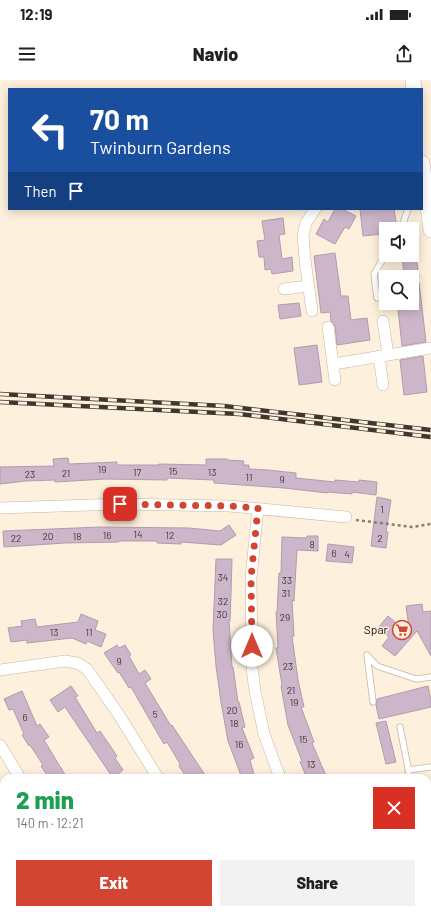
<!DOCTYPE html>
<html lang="en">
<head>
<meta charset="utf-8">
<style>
	:root { --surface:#fff; --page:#f2f2f2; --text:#202124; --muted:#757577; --accent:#d14532 }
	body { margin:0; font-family:Barlow,sans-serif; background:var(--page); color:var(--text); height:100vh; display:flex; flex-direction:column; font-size:15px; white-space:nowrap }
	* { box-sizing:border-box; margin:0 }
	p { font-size:13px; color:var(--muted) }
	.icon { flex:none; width:22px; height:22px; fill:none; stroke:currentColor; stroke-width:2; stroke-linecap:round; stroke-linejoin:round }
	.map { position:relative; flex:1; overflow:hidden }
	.panel { position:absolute; left:0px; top:694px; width:431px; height:140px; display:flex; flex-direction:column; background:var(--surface); border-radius:12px 12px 0 0; box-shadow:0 2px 10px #0003 }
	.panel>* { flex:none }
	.hud { position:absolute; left:8px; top:8px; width:415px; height:122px; border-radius:0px; box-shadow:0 2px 10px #0003; background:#1a4fa0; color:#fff; overflow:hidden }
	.buttons { position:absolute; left:379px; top:142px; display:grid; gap:8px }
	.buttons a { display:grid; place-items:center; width:40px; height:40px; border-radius:0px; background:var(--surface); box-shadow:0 2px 10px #0003; font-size:20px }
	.pin { position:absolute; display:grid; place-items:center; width:34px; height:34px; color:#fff; margin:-17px; border-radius:8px; box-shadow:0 2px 6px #0006 }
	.me { position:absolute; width:44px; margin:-22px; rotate:0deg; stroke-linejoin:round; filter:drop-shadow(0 0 3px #0008) }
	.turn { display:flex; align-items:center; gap:14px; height:84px; padding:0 16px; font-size:18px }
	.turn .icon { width:52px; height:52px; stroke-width:2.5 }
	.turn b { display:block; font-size:28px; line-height:34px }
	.then { display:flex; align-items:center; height:38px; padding:0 16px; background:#0003; gap:8px; font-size:15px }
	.round { display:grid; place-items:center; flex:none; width:42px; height:42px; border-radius:0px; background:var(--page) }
	.headline { display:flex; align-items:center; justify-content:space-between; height:68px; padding:0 16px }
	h1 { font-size:24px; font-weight:800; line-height:30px; color:#1e9e55 }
	.button { display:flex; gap:8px; margin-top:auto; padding:8px 16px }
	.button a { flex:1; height:46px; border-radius:0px; background:var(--accent); color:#fff; font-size:16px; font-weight:800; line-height:46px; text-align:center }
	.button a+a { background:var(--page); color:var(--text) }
	.status { display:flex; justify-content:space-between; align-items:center; height:28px; padding:0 20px; background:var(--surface); direction:ltr }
	.status svg { height:11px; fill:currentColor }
	header { display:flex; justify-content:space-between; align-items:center; height:52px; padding:0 16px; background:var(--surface); font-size:18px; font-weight:800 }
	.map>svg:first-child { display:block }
</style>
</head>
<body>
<div class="status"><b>12:19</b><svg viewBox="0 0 49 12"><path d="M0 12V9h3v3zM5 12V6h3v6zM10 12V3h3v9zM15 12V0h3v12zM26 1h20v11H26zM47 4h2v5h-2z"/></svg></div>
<header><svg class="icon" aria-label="menu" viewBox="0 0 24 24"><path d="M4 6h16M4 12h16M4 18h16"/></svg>Navio<svg class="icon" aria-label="share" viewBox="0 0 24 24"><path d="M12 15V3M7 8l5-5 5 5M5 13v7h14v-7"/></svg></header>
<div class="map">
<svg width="431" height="834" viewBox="0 0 431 834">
	<rect width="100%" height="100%" fill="#fdf0dc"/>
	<path fill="#cdb6ca" stroke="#b29bae" d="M335,129H342L356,136L349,149L345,147L335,164L316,154L324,139L328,142Z
		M360,129H394L397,148L381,150L382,154L363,156Z
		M283,138L285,154L279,155L282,179L292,177L293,191L272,194L271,189L265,190L264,177H259L257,161L265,160L262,141Z
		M335,173L341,216H348L351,240L367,238L370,260L337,265L335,246L331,241L330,232L321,233L314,176Z
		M402,175H416L419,197H404Z
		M412,202H419L426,262L402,266L398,229L408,228V223H412Z
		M299,223L301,236L280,239L278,225Z
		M317,265L322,302L299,305L294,268Z
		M423,276L427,312L404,315L400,280Z
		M68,378L69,384L117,382V385H159V384L206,385V379H227V380L244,381L243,385H249V389L268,390L296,393V398L335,402V400L359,402V400L377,402L376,415L352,412V414L327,412V413L284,408L214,403V400L167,398V400L106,399L55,402V400L26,401L0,404V387L54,386L53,379Z
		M377,417L391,420L386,452H388L386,468L371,466Z
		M229,445L236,455L221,465L181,462V464L157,463V461H119V462L65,463L4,467L3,451L100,447L189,448L220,451Z
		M307,456H318V471L297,470L294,521L292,520L294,556H292L298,600L304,627H301L314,662L312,663L327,698H307L300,682L302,681L288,645L281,606L282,605L276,568H278L276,532H277L279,493H281L282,457L307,458Z
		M328,464L354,467L352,483L326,481Z
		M216,479H232L231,514L230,541H229L232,587H233L238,622H239L245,647L242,648L254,678L250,680L255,698H242L228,661L221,622L216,586L213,550Z
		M422,524L423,532L431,531V576L417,551L395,576L382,566L389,557L378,548L388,536L410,555L406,526Z
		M81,534L98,541L95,550L106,554L101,567L87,561L86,564L72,558L27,563V560L11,562L8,548L22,546L21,541L35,539L37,547L78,542Z
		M117,565L119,568L125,565L131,575L129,576L139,594L145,590L151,599L145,603L151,613L171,646L172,645L207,698H190L187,694L185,695L179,686L180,684L167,662L164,664L158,654L131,607L129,608L119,592L118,593L104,573Z
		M71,606L78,616L75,617L97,653L100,651L117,676L115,678L123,690L113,698L65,627L58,632L50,620Z
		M428,606L431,620V627L379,639L376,625L377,619Z
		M22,611L37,646L40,644L49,657L44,660L67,698H49L41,686L43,685L30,665L29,666L22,655L24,654L13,629L9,630L4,619Z
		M386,641L396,682L386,684L376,643Z"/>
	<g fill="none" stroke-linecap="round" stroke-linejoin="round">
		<defs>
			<path id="lane" d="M401,149L408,129
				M377,218L374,194L386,174
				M373,622L367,575L377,586L416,599L431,597
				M400,647L410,698
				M408,690L431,687"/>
			<path id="street" d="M284,209L308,206
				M312,231L305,180L303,155L306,143L315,129
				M383,241L388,275
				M328,247L335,300
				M379,276L383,305
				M334,284L431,268
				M0,428L120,424L229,426L346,437
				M258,428L251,498L252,588L255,611L264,654L280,698
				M0,590L65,581L77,583L87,589L119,635L158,698
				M0,665L20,698
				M83,830L84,834
				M353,830L355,834
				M424,834L431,833"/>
			<path id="secondary" d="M413,0L414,9
				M422,83L431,150"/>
		</defs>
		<use href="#lane" stroke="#c6b69e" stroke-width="7"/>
		<use href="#street" stroke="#c6b69e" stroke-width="12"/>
		<use href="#secondary" stroke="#c6b69e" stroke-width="16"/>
		<path stroke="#877e70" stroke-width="2.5" stroke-dasharray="3 3" stroke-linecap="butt" d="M356,440L412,447L431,444"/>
		<use href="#lane" stroke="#fff" stroke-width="5.5"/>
		<use href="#street" stroke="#fff" stroke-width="11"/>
		<use href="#secondary" stroke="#fff" stroke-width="15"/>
		<defs>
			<path id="rail" d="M0,314L224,326L431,350
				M0,322L239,334L431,357"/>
		</defs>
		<use href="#rail" stroke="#3e372d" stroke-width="4.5"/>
		<use href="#rail" stroke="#fdf0dc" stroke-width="3" stroke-dasharray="9" stroke-linecap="butt"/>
	</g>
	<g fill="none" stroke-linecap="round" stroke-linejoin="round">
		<path stroke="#d14532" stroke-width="7" stroke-dasharray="0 12.6" d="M120,424L229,426L258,428L251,498L252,566"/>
	</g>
	<defs>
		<symbol id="supermarket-ring" viewBox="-11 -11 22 22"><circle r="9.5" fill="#fdf0dc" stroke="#d14532" stroke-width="1.5"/><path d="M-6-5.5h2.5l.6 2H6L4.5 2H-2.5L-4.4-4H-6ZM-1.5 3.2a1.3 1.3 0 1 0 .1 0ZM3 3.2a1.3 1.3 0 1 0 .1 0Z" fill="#d14532"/></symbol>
	</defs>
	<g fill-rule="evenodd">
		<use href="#supermarket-ring" x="391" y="539" width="22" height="22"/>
	</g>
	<g text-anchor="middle" stroke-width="3" stroke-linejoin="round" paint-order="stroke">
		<g font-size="10" fill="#413736">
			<text x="102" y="393">19</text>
			<text x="173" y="395">15</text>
			<text x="137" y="396">17</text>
			<text x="212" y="396">13</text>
			<text x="66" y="397">21</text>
			<text x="30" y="398">23</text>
			<text x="249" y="401">11</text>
			<text x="282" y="403">9</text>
			<text x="382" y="433">1</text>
			<text x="138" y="458">14</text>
			<text x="107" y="459">16</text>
			<text x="170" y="459">12</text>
			<text x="48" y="460">20</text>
			<text x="77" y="460">18</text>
			<text x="16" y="462">22</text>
			<text x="380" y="462">2</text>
			<text x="312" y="468">8</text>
			<text x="334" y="477">6</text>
			<text x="347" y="478">4</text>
			<text x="223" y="501">34</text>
			<text x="287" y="504">33</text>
			<text x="286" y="517">31</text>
			<text x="223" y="525">32</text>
			<text x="222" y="538">30</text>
			<text x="285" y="541">29</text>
			<text x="54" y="556">13</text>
			<text x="89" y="556">11</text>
			<text x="119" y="585">9</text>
			<text x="288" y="590">23</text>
			<text x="291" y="614">21</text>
			<text x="294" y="626">19</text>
			<text x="232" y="634">20</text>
			<text x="155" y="638">5</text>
			<text x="25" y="641">6</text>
			<text x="234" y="647">18</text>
			<text x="303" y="663">15</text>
			<text x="239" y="668">16</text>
			<text x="311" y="688">13</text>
		</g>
		<g font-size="12" fill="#120d05" stroke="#fdf0dc" text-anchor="end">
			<text x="388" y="554">Spar</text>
		</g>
	</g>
</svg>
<div class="buttons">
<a><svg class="icon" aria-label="sound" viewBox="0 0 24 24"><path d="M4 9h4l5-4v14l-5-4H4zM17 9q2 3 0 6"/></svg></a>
<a><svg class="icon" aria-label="search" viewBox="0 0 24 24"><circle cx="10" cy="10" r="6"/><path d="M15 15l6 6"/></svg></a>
</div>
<div class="pin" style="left:120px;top:424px;background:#d93025"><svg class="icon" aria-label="arrive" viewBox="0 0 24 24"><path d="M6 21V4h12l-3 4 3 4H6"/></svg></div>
<svg class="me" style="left:252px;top:566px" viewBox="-20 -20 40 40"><circle r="19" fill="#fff"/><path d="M0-13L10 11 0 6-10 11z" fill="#d14532"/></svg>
<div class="hud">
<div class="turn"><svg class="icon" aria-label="left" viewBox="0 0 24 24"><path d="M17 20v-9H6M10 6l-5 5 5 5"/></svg><div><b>70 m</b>Twinburn Gardens</div></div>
<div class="then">Then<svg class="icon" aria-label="arrive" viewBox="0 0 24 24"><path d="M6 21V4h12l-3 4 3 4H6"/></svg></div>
</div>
<section class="panel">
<div class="headline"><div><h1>2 min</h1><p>140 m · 12:21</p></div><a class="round" style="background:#d93025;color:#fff"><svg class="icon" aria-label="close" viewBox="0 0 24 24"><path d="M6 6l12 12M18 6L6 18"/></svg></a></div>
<div class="button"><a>Exit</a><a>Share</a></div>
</section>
</div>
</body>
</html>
